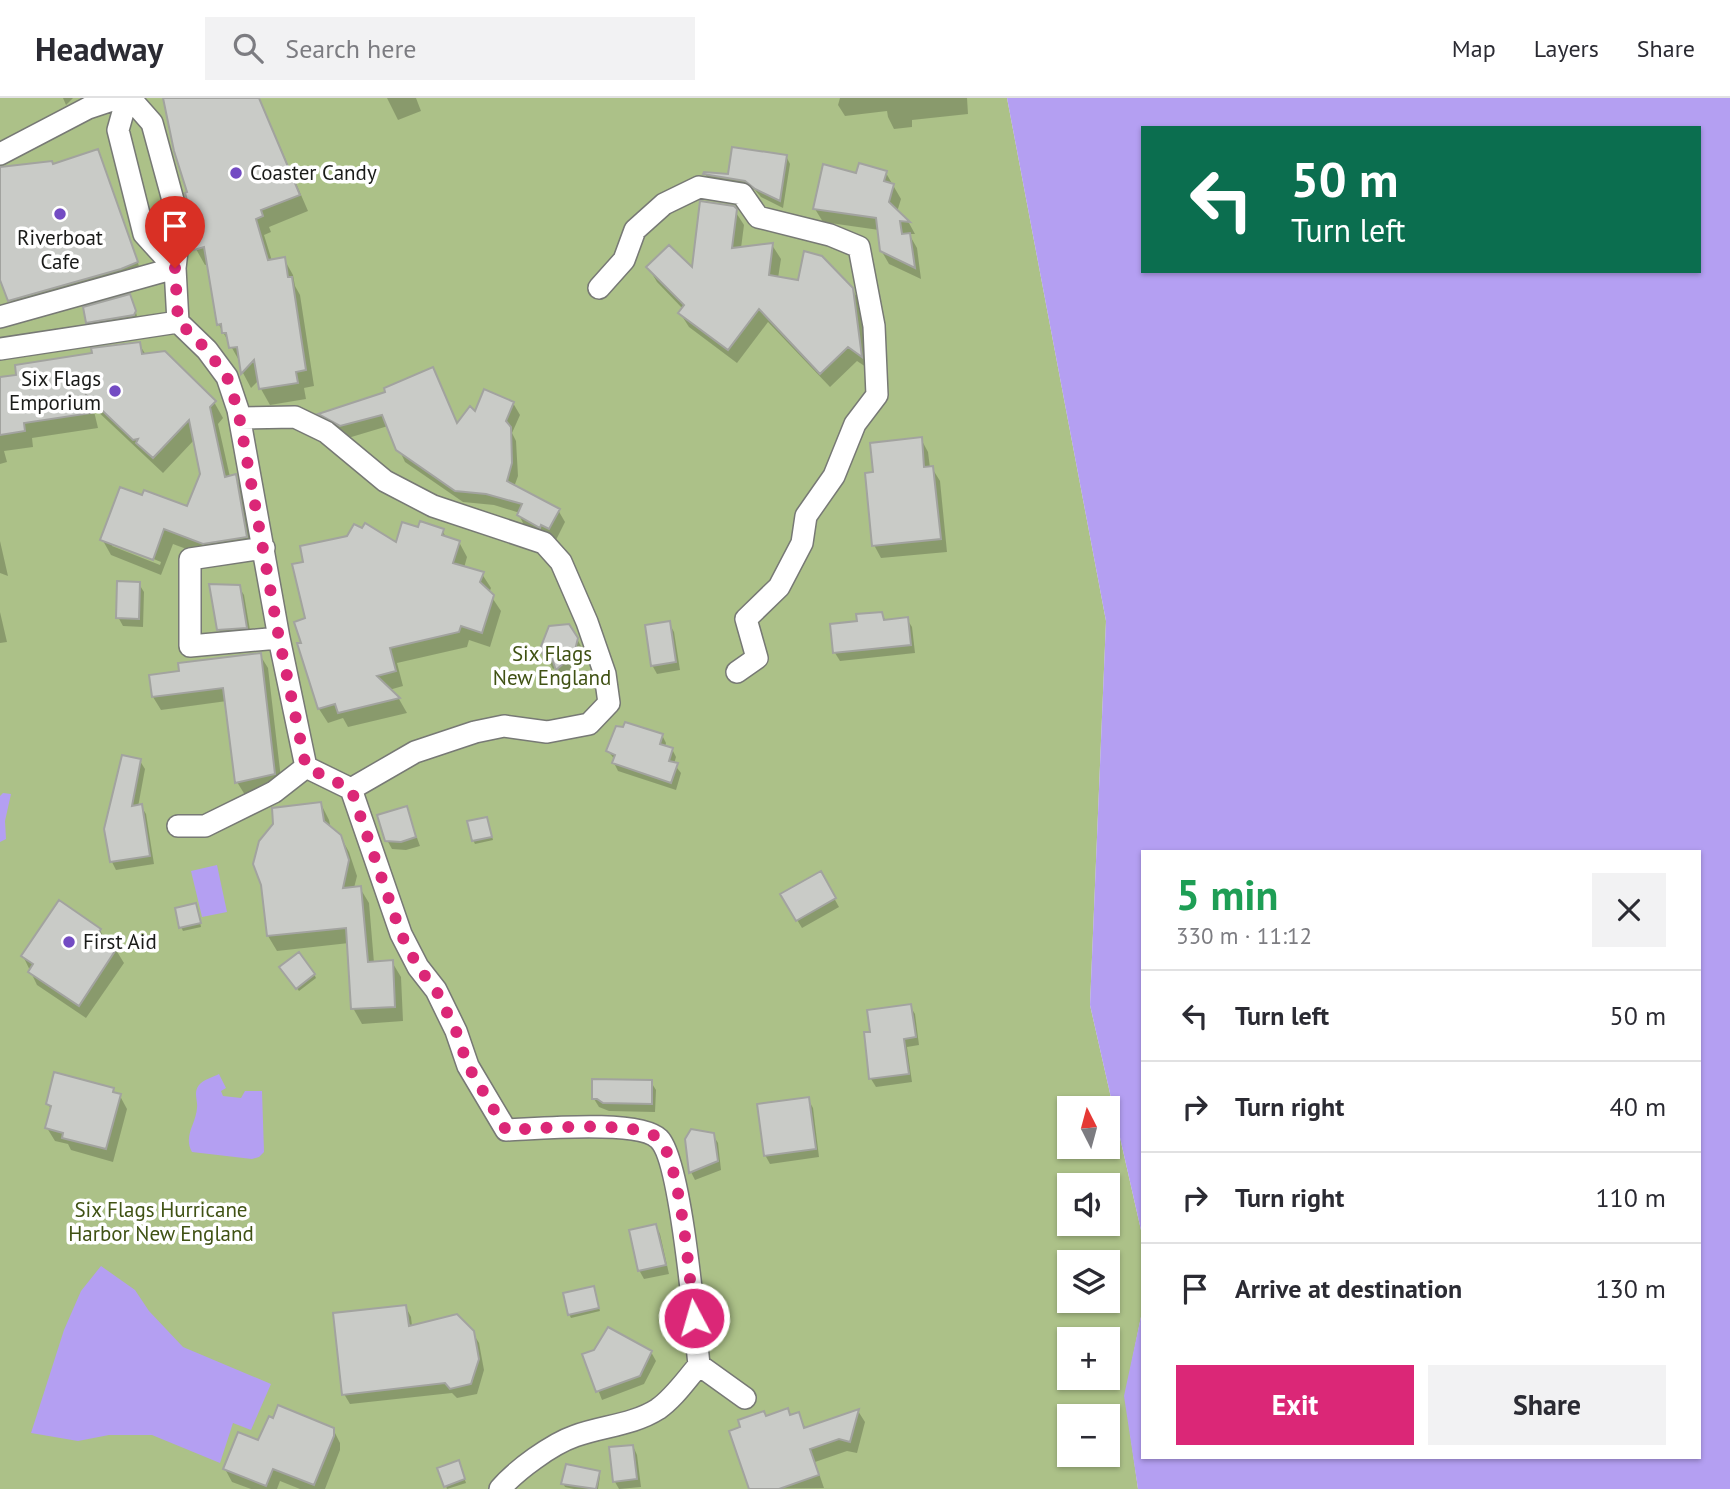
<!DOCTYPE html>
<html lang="en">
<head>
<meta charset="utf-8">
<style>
	:root { --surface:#fff; --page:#f2f2f3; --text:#2b2b33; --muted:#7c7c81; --line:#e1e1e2; --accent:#db2777 }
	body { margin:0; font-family:"PT Sans",sans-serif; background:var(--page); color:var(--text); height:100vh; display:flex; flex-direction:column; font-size:26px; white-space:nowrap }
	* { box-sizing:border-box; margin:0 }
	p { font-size:23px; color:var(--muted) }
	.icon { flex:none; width:38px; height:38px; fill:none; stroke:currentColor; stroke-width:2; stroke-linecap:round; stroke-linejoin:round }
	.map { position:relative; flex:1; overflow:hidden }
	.details { position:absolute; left:1141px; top:752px; width:560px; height:609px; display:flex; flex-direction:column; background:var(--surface); border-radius:0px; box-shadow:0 2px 5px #0004 }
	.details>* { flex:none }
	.guide { position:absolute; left:1141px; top:28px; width:560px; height:147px; border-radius:0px; box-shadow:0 2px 5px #0004; background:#0b6e4f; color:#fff; overflow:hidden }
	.needle { width:46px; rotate:354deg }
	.tools { position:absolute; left:1057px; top:998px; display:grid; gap:14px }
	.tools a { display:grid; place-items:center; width:63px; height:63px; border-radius:0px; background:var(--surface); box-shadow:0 2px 5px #0004; font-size:35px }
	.pin { position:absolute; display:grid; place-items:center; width:60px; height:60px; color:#fff; margin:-72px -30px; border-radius:50% 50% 50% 0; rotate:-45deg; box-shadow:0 0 7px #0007 }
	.pin .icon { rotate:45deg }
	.me { position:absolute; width:77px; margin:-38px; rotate:354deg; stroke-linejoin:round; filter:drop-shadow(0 0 5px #0008) }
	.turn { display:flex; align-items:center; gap:24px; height:147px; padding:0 35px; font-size:32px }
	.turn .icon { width:91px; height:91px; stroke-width:2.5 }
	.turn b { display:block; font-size:49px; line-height:60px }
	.round { display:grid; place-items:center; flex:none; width:74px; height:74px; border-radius:0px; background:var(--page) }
	.overview { display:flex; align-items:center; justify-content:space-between; height:119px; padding:0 35px }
	h1 { font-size:42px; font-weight:700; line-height:52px; color:#1e9e55 }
	.action { display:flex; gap:14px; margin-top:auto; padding:14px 35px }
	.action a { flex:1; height:80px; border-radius:0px; background:var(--accent); color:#fff; font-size:28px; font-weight:700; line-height:80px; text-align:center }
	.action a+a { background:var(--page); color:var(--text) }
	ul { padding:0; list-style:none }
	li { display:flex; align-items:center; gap:21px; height:91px; padding:0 35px; border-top:2px solid var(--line) }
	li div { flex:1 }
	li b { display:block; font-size:26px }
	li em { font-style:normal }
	header { display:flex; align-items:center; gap:42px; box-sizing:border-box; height:98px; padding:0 35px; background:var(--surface); border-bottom:2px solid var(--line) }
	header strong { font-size:33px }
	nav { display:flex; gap:38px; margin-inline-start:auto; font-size:24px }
	.search { width:490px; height:63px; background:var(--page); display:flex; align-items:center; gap:18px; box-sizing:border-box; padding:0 24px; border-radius:0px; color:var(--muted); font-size:26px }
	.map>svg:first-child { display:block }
</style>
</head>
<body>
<header>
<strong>Headway</strong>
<div class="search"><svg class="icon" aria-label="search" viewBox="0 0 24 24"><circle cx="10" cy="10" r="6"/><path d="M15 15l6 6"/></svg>Search here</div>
<nav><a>Map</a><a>Layers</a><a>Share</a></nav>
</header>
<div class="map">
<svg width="1730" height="1391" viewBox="0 0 1730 1391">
	<rect width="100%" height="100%" fill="#eaebe7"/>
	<path fill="#acc188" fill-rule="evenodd" d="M0,0H1007L1106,523L1090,907L1143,1141V1209L1125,1298L1138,1391H0ZM1069,1010H1108V1048H1069ZM1069,1087H1108V1125H1069ZM1069,1164H1108V1202H1069ZM1069,1241H1108V1279H1069ZM1069,1318H1108V1356H1069Z"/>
	<path fill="#b49ff2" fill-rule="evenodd" d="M1007,0H1730V1391H1138L1124,1298L1143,1209V1360H1699V754H1143V1141L1090,907L1106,523ZM1143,30H1699V173H1143Z
		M3,695L11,696L5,723L6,741L0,744V698Z
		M217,767L227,814L202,819L191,773Z
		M219,976L226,990L221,993L223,998L241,1000L245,993H262L264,1054L259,1059L252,1061L192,1054C183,1038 196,1026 197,1010C198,1002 193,995 199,987C203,982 213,979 219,976Z
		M101,1168L135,1192L149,1213L183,1249L271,1286L251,1332L233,1325L220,1365L152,1337H109L78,1343L31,1335L64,1232L81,1193Z"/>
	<path fill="#0003" fill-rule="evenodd" d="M63,0H73L66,7Z
		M176,0H259L308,113L269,129L271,134L264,137L272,163L284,161L293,177L295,188L300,197L314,288L304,290L306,301L270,307L261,291L259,282L251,290L243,275L241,266L219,227L209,166L205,167L196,151L195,125Z
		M387,0H416L421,13L398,22Z
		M840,0H967L968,16L912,22V29L894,31L888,19L887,13L845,18L838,7Z
		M786,58L790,66L783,110L761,99L755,92L710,84L705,76L730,78Z
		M101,59L140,171L13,209L3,184L0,185V72L53,68Z
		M886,75L901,101L897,114L909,125L915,136H909L917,150L921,181L889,166L881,152L879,132L823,124L815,111L857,78Z
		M733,110L744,127L741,150L772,147L781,161L778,180L852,191L861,206L869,271L857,263L830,289L768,224L737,265L689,229L680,215L683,211L657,184L648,169L693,173Z
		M132,202L137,218L135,221L90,228L87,224Z
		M139,246L146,257L214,304L223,320L218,326L230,379L235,378L244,394L255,455L213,461L173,446L161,477L111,457L102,441L188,410L202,376L195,341L163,375L93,309L98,330L32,340L33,349L4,353L7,364L0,366V280L18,278ZM112,444L161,464L160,467L112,448Z
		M433,271L458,327L475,316L513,305L520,317L512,335L516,343L518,378L514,389L558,412L565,424L556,442L525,429L519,417L520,415L494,407L463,404L405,364L388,328L348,340L327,327L321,317L387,296Z
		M921,341L928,354L930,370H932L940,383L947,454L881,460L874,447L875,375Z
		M419,431L442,432L447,441L459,444L467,459L464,470L482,476L491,490L489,495L501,513L490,549L469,542L467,549L397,565L403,588L389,592L399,601L407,615L348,629L343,620L328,625L319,611L299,547L304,546L307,521Z
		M0,442V443L8,478L0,475Z
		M139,486L144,494L143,529L123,528L118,519Z
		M239,489L244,497L251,538L224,540L219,532Z
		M0,514L7,544L0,545Z
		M881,515L886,523L907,521L912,529L915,555L840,563L835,555L832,528L859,525Z
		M669,525L674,534L680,572L657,576L652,567Z
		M577,541L582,550L578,564L562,579L557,569L553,571L542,551Z
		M260,557L268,570L282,689L245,697L237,684L227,603L161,612L153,599Z
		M662,637L666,645L665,649L672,651L676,659L674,666L681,675L676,692L618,673L614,665L615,662L608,653Z
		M140,663L145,671L138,709L141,708L146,716L154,766L116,772L112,764L106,731Z
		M321,706L329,722L331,731L340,738L349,754L357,778L354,790H360L369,805L374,865L392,864L401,879L403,923L362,926L353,910L349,845L277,853L268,838Z
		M406,710L420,748L406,752L392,751L387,742Z
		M487,721L493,742L475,746L473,742Z
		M820,775L839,809L802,830L782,797Z
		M197,810L201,829L183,833L181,829Z
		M100,832L108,847L116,852L124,865L86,920L37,887L23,858Z
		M284,873L314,876L316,880L299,893Z
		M910,908L915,916L919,947L907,949L912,984L876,989L871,981L872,935Z
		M651,984L656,992L655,1014L609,1013L599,1009L594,1001Z
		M113,992L116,997L120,998L127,1011L113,1064L71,1052L68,1046L55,1043L47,1030L52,1013L48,1006Z
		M808,1001L813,1010L819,1059L770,1066L765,1057Z
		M713,1037L718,1045L721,1072L695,1082L691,1074L687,1042Z
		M656,1128L660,1136L669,1176L644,1181L639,1172Z
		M593,1190L600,1213L571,1220L569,1216Z
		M406,1209L411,1219L412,1228L473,1235L479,1245L484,1272L477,1296L457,1300L452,1295L350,1306L344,1296Z
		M651,1254L656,1263L644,1286L602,1302L585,1258Z
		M858,1313L865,1324L857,1355L847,1353L815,1364L824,1390L751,1391L766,1320L798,1316L806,1331Z
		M333,1331L340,1345V1352L325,1391H300L280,1383L277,1391H251L232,1384L225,1371L259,1344Z
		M633,1348L637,1357L641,1389L619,1391L615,1384Z
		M460,1368L466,1385L447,1391L446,1388Z
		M598,1375L600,1378L598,1391H574L565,1389L563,1385Z"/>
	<path fill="#c9cbc7" stroke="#a2a39f" stroke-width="2" d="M163,0H259L300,97L261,112L263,118L256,121L268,162L285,159L288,179H292L306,272L296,274L298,285L259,291L254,262L241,276L237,249L229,250L226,235H222L221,226L217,227L204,149L194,152L191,143L193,125L185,95L187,94L174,53Z
		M732,49L787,57L780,103L755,91L745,83L703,76L704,74L728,76Z
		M98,51L138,164L121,171L8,203L0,182V69L52,63L53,66Z
		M859,65L887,73L884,83L894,86L889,104L910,124L900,123L902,136L910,135L915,170L880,153L876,120L813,111L823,66L856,75Z
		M700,103L734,108L737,111L732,150L773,145L769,177L798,182L804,153L822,158L853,190L862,259L848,249L820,276L759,211L728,252L678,215L684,207L646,169L669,147L692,169Z
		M130,196L136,213L134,217L86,225L83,209Z
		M140,244L142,256L165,253L216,303L210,309L225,379L236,376L247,439L203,446L164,431L153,462L100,442L120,389L142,397L144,392L187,408L200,376L189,322L153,360L136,345L138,341L133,342L86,297L91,315L24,325L25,333L0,337V279L16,277L15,267L92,255L91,250Z
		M433,269L457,325L470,308L475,313L484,291L514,304L506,323L511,329L512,365L507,383L560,411L549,431L541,427L540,430L517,417L522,406L486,396L455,393L396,352L382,317L340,328L318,316L385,294L384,290Z
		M922,339L924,369L933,368L941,441L872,448L865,375L873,374L870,345Z
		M420,423L444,431L442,437L460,443L453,465L484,474L480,484L494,497L482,535L461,528L459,534L390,550L396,573L377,578L400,600L338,615L335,606L318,611L297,545H301L294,524L305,520L292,466L303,464L300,448L347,438L354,426L362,430L365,425L396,444L402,424L418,429Z
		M117,483L140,484L139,521L116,520Z
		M209,486L240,487L247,530L217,532Z
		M882,514L884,522L908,519L911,547L833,555L830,526L857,523L856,516Z
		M670,523L676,564L651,568L645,527Z
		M569,526L578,540L574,556L556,572L552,561L546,563L540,551L549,528Z
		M261,555L275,676L235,685L223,590L152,599L149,577L179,573L178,565Z
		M625,624L663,636L660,646L673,650L669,663L678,665L671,685L612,665L615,657L606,653L616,628L623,629Z
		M122,657L141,661L132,708L142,706L150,758L110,764L104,731Z
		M321,704L324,723L341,737L349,762L343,790L361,788L368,864L393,862L395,909L351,911L346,830L267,838L261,787L253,766L259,743L273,726L272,710Z
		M407,708L416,739L401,744L385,743L377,717Z
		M487,719L492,739L472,743L467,723Z
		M821,773L836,800L796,823L780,796Z
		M59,802L101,831L97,837L117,850L79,908L28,874L33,866L21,858Z
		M196,805L201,825L179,830L175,810Z
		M299,854L315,876L296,891L279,869Z
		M911,906L916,939L904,941L909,976L869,981L864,934H870L867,912Z
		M54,974L114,990L113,994L121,996L106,1051L62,1040L63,1035L45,1030L51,1008L46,1006Z
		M592,981L652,982V1006L603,1005L597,1001H592Z
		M809,999L816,1051L764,1058L757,1006Z
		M691,1031L714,1035L718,1063L689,1075L685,1041Z
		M656,1126L666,1167L638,1173L629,1132Z
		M594,1188L599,1210L568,1217L563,1195Z
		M406,1207L409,1228L457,1216L474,1233L479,1261L471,1286L450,1291L445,1285L342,1297L333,1215Z
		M608,1229L652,1253L640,1278L596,1294L582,1256L594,1252Z
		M278,1307L334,1330V1338L314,1387L273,1371L266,1388L223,1371L238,1334L258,1342L269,1318L273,1320Z
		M788,1310L790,1317L799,1314L804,1330L859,1311L850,1344L839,1341L810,1351L819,1377L779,1391H749L729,1333L740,1329L738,1322L764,1313L766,1318Z
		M633,1347L637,1381L613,1384L609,1349Z
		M459,1362L465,1381L444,1389L437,1370Z
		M566,1366L600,1373L596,1391L561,1386Z"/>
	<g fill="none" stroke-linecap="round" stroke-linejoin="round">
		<defs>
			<path id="street" d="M127,0L118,32L144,136L175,170L178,224
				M0,56L88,10L118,0
				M599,190L624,162L635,132L664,106L699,89L742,96L758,119L830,137L859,149L874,228L877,297L855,326L834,378L806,418L802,445L779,489L746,521L757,560L737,574
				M0,219L175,170L180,128L152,25L130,0
				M0,251L178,224L207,252L227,279L238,312L279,540L306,669L351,691L401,836L418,869L436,892L456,933L468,968L506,1032C536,1031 639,1021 659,1041C681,1062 695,1229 699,1267C686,1282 674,1300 658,1311C633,1327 602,1328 575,1338C552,1346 516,1372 500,1391
				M240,320L295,319L326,334L385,383L433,408L544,445L561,464L587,524L605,576L609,605L589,626L547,634L504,628L475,634L415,654L351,691
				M264,450L190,461V548L279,540
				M178,728H205L274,694L306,669
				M699,1267L745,1300"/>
		</defs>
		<use href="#street" stroke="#777975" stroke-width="24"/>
		<use href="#street" stroke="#fff" stroke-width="21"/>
	</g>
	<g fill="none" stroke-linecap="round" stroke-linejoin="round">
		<path stroke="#db2777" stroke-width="12" stroke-dasharray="0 21.6" d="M175,170L178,223L207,252L227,279L238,312L279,540L306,669L351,691L401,836L418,869L436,892L456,933L468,968L506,1032C536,1031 639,1021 659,1041C681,1063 690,1186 694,1220"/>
	</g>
	<g fill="#734bc3" stroke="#fff" stroke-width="2.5">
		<circle cx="236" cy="75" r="7"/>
		<circle cx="60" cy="116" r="7"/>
		<circle cx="115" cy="293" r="7"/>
		<circle cx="69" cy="844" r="7"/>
	</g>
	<g text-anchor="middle" stroke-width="7" stroke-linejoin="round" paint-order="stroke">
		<g font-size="21" fill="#1a1b19" stroke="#fff" text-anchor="start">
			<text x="250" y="82">Coaster Candy</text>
			<text x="60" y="147" text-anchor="middle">Riverboat<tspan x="60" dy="24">Cafe</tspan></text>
			<text x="101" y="288" text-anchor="end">Six Flags<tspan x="101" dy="24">Emporium</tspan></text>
			<text x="83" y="851">First Aid</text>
		</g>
		<g font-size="21" fill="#405214" stroke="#fff">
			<text x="552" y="563">Six Flags<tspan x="552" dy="24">New England</tspan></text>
			<text x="161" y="1119">Six Flags Hurricane<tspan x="161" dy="24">Harbor New England</tspan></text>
		</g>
	</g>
</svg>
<div class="tools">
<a><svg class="needle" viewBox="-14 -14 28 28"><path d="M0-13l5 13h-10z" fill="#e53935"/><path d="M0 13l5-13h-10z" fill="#7c7c81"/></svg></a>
<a><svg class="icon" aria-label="sound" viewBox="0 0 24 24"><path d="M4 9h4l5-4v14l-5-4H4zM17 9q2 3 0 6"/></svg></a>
<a><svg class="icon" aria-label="layers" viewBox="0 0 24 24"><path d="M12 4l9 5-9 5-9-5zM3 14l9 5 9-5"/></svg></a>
<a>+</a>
<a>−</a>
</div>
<div class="pin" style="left:175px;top:170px;background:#d93025"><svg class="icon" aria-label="arrive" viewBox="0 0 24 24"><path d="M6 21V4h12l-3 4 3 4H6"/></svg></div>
<svg class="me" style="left:694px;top:1220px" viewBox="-20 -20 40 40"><circle r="17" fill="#db2777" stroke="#fff" stroke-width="3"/><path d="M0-11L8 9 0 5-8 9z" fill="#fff"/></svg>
<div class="guide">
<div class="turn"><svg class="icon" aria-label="left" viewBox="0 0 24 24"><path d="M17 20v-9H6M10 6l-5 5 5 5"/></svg><div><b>50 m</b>Turn left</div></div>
</div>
<section class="details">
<div class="overview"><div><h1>5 min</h1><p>330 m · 11:12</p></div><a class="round"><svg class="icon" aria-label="close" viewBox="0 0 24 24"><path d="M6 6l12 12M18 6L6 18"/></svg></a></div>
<ul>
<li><svg class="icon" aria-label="left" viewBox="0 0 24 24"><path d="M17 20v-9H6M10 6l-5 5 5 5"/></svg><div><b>Turn left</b></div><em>50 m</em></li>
<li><svg class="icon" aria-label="right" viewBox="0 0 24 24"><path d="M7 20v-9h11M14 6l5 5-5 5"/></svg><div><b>Turn right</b></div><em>40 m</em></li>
<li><svg class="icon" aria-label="right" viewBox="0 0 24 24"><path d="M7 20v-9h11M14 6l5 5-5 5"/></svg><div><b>Turn right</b></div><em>110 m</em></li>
<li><svg class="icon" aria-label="arrive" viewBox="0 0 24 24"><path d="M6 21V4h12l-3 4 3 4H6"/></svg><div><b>Arrive at destination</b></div><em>130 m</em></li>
</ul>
<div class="action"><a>Exit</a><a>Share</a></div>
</section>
</div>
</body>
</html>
